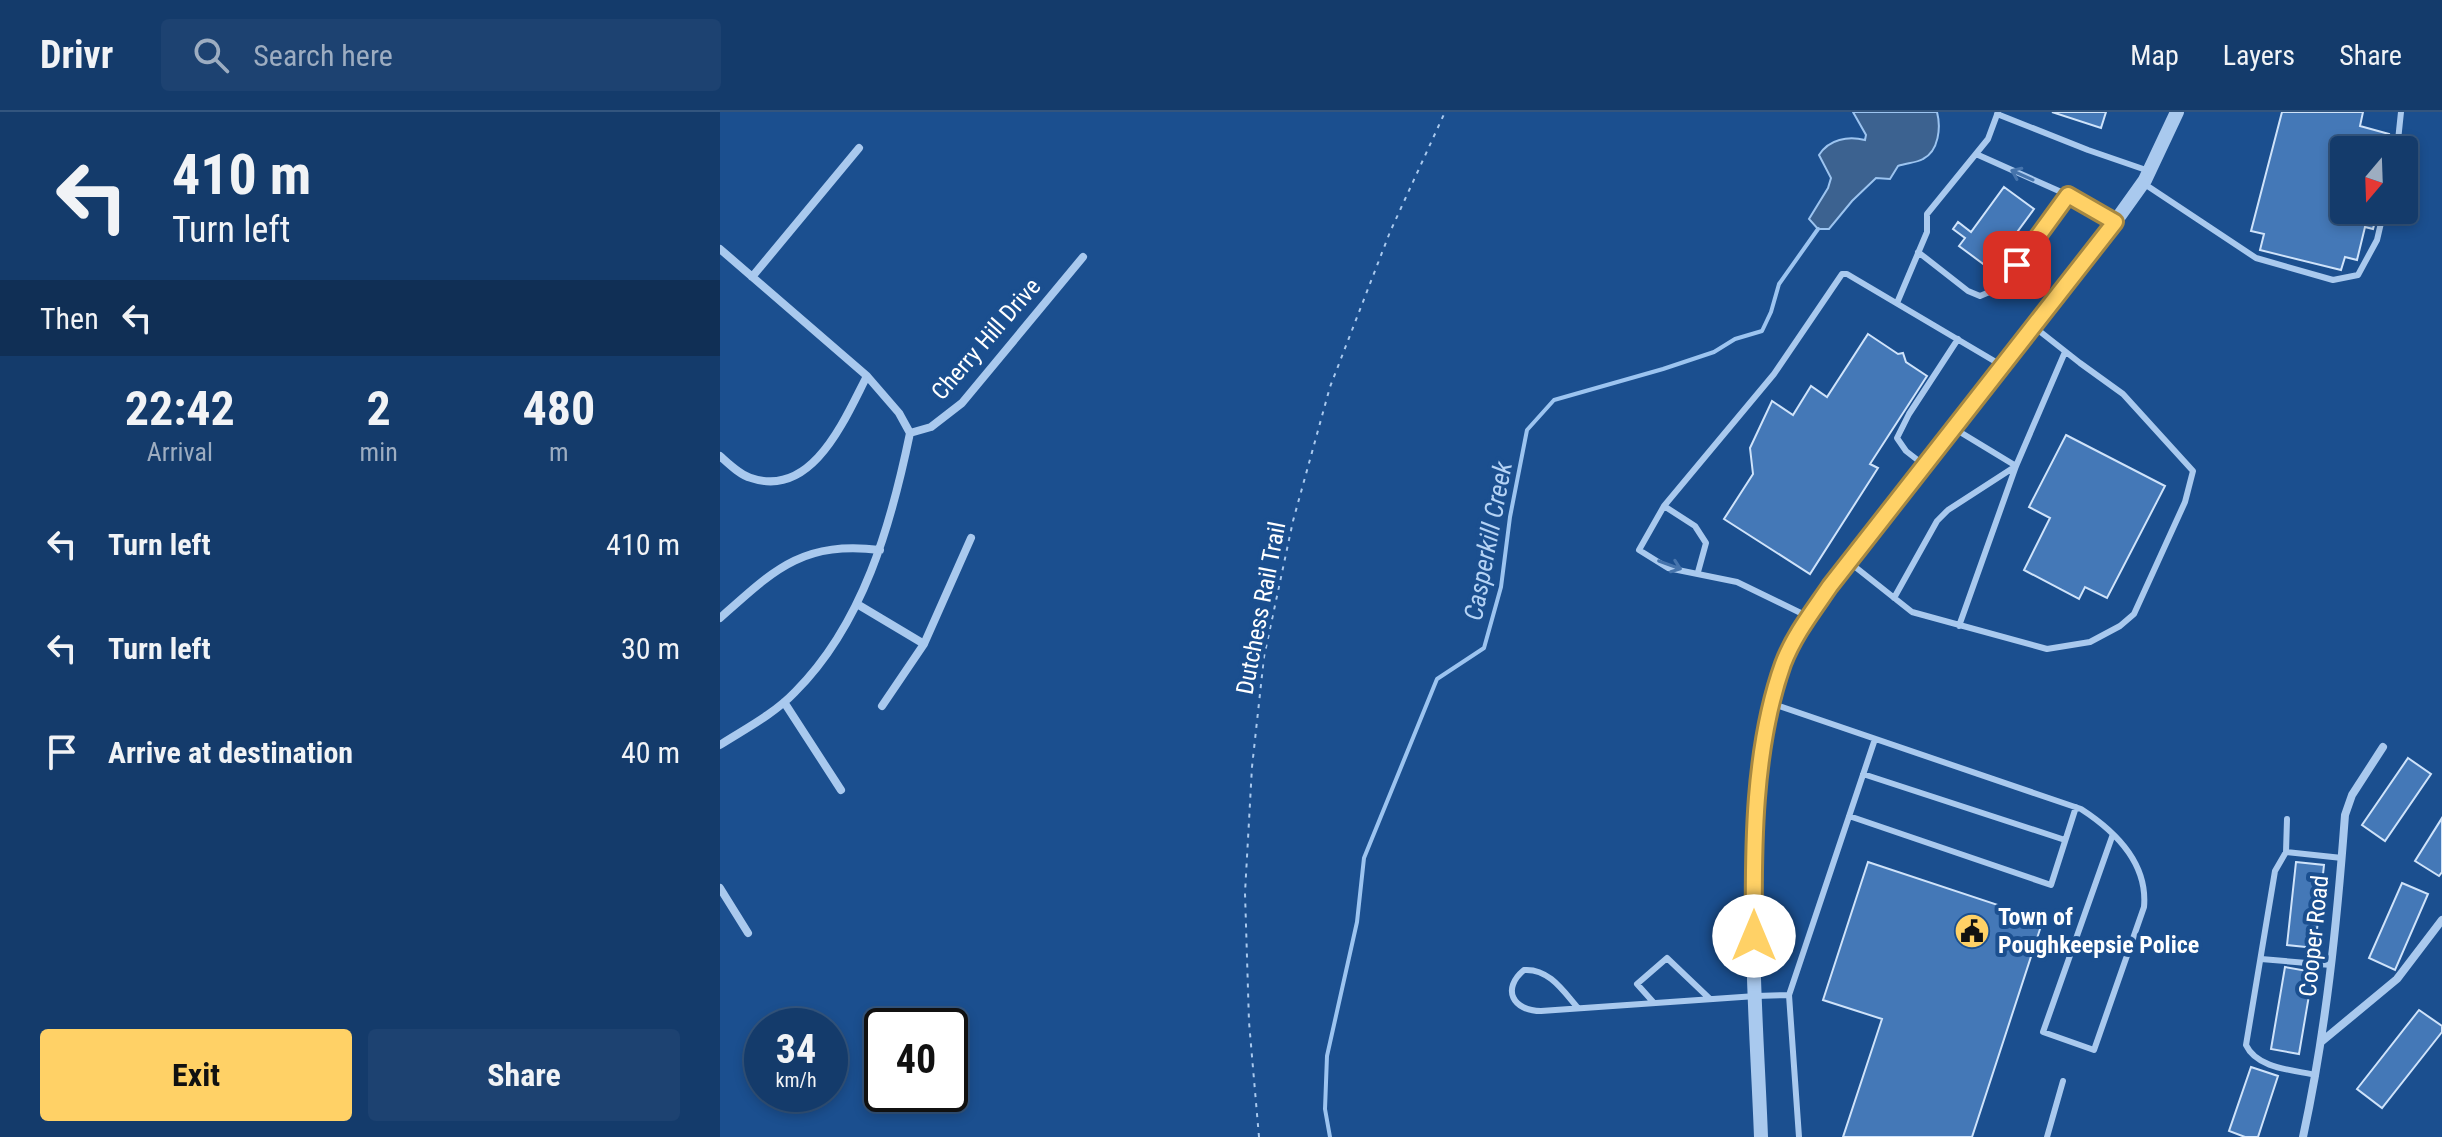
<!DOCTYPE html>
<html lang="en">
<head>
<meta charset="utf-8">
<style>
	:root { --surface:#143b6b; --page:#1d4271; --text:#f1f3f6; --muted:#9dadc1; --line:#33557e; --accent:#ffd166 }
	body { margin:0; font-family:"Roboto Condensed",sans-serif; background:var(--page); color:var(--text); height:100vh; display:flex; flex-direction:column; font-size:30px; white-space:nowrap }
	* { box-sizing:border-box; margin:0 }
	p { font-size:26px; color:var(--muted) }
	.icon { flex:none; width:44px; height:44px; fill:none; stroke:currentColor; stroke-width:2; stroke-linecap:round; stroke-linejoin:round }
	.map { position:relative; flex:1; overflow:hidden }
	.panel { display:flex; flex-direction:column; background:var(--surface); width:720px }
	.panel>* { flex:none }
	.banner { background:#143b6b; color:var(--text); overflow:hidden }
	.needle { width:52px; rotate:199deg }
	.tools { position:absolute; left:1610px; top:24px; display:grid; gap:16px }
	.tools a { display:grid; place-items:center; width:88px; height:88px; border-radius:8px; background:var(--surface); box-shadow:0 4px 12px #0003,0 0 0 2px var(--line); font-size:40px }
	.speed { position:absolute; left:24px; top:896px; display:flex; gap:16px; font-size:40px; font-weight:700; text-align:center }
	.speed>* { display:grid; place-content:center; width:104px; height:104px; border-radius:50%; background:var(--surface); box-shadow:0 4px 12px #0003,0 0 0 2px var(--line); line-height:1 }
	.speed small { font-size:20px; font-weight:400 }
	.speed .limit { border:4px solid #111; border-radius:12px; background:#fff; color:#111 }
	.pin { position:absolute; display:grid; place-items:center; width:68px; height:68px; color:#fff; margin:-34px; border-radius:16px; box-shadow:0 4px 12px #0006 }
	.me { position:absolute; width:88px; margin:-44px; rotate:0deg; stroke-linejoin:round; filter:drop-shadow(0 0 6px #0008) }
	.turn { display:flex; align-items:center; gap:28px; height:168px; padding:0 40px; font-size:36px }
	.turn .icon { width:104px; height:104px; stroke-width:2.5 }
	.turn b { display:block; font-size:56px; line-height:68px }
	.then { display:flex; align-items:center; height:76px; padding:0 40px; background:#0003; gap:16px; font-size:30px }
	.eta { display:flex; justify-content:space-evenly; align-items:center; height:136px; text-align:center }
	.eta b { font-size:48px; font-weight:700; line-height:56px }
	.action { display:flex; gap:16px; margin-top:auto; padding:16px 40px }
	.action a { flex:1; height:92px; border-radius:8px; background:var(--accent); color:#111; font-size:32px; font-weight:700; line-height:92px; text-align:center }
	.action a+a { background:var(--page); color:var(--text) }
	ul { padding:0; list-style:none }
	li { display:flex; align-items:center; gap:24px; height:104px; padding:0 40px }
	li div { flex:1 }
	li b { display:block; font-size:30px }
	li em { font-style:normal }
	header { display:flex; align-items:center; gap:48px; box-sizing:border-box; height:112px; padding:0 40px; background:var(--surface); border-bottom:2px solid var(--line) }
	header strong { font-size:38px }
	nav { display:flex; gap:44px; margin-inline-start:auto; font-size:28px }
	.search { width:560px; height:72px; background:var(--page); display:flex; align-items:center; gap:20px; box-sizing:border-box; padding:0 28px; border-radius:8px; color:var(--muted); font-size:30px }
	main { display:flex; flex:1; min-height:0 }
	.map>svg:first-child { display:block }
</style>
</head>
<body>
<header>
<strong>Drivr</strong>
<div class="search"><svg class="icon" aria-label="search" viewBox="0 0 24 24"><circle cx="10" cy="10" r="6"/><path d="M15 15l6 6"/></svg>Search here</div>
<nav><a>Map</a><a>Layers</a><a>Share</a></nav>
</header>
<main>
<section class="panel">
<div class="banner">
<div class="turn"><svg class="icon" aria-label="left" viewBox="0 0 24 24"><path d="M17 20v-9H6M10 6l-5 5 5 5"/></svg><div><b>410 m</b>Turn left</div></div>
<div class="then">Then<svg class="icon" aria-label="left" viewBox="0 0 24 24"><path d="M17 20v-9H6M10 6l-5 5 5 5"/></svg></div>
</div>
<div class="eta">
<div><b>22:42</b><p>Arrival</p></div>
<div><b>2</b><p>min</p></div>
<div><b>480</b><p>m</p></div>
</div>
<ul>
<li><svg class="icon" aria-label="left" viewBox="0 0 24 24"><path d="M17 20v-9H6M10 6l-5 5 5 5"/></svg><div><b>Turn left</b></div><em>410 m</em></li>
<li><svg class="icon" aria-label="left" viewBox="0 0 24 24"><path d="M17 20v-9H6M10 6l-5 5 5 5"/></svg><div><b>Turn left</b></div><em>30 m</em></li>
<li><svg class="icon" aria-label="arrive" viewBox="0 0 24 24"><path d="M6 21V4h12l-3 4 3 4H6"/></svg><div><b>Arrive at destination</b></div><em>40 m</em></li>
</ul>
<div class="action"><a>Exit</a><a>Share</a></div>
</section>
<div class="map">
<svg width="1722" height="1025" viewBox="0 0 1722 1025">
	<rect width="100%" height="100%" fill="#1b4f8f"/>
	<path fill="#3c6290" stroke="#9cc4f0" stroke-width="2" d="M1133,0H1217C1221,15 1219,39 1203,47C1196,51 1186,51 1178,54L1170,67L1156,66L1132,89L1109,117H1098L1089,107L1108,76L1111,66L1099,43C1109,27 1128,24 1145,28L1146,23Z"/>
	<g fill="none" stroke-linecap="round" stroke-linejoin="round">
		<path stroke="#9cc4f0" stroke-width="4" d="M610,1025L605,997L607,944L637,810L644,746L717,567L764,536L781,475L790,405L807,318L834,288L943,257L994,240L1015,227L1042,219L1051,200L1059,172L1098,117"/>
	</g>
	<path fill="#4478b7" stroke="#cfe3fa" stroke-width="2" d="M1332,0H1386L1381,16Z
		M1562,0H1643L1640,14L1669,22L1665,38H1624V98H1658L1653,117L1645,115L1637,148L1625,145L1621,158L1540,138L1544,122L1531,119Z
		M1284,75L1314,97L1270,157L1239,134L1245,126L1233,117L1238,110L1251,120Z
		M1148,222L1178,242L1183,241L1186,250L1207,264L1150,352L1158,356L1090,462L1004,407L1033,362L1030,336L1052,289L1073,303L1091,274L1107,285Z
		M1346,323L1445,374L1387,486L1365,475L1359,487L1304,458L1330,406L1309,395Z
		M1688,646L1711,662L1665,729L1642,713Z
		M1722,706V760L1719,764L1695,749Z
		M1148,750L1323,808L1252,1025H1123L1162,907L1103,888Z
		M1576,750L1604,753L1595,836L1567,833Z
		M1682,771L1708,782L1675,858L1649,846Z
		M1565,855L1593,860L1579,942L1551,937Z
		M1699,898L1722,914V920L1662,996L1637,977Z
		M1531,955L1558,964L1538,1025H1525L1509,1019Z"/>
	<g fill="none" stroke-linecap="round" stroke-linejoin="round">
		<path stroke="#a9c9ee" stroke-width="2" stroke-dasharray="4 6" stroke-linecap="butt" d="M539,1025L529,910L525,781L532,655L544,545L573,409L610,275L670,120L725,0"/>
		<path stroke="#a9c9ee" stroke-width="6" d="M1277,2L1368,38L1429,59
			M1677,38L1681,0
			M1256,42L1348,83
			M1423,71L1536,146L1613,168L1638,163L1657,128L1664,98
			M1198,140L1248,179L1260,184L1279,176L1348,83L1395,110
			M1177,191L1207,120V102L1268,27L1278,0
			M1204,353L1186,339L1177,326L1189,302L1238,227
			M944,394L975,414L986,431L978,460
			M1129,450L1192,500L1327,537L1370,530L1400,514L1414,502L1465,390L1473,359L1403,282L1360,251L1313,214
			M1174,486L1217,409L1228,398L1296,354L1235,317
			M1089,505L1017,470L948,456L919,438L944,394L1054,262L1122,162H1127L1281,253
			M1239,514L1296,354L1345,240
			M1053,592L1361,697C1395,719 1428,751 1424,795L1374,938L1323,920L1393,722
			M1143,662L1345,728
			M1129,704L1331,773L1356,695
			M1566,740L1567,707
			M1541,847L1611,853
			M934,891L917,872L947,846L990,887
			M858,896C844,880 829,856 804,858C781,877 793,899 821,899L1036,884L1069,883
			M1596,963C1574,958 1537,957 1526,933L1555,759L1566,740L1622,746
			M1079,1025L1069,883L1155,627
			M1327,1025L1343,969"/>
		<path stroke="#a9c9ee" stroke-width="8" d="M0,137L147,264L179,301L190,321C171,413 143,512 75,580C54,602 25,617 0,633
			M32,165L139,36
			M190,321L211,315L242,291L363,145
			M0,344C9,352 20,363 31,366C93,387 125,306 147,264
			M137,492L204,532
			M0,506C55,457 82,429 160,438
			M64,590L121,678
			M162,594L204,532L251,426
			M0,776L28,821
			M1601,930L1677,867L1722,808
			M1583,1025C1606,919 1617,811 1625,703L1632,683L1663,635"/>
		<path stroke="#a9c9ee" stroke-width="14" d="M1041,1025C1036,892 1022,755 1047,623C1051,599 1055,575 1063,552C1074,523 1093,499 1110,474L1395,110L1425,68L1457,0"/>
	</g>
	<defs><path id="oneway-shaft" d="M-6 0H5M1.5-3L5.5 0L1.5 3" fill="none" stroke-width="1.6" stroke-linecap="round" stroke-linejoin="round" transform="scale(2)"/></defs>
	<g stroke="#4674ac">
		<use href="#oneway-shaft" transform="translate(1302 63) rotate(-156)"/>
		<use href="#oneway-shaft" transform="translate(950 453) rotate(20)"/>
	</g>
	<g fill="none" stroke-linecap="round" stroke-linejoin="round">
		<defs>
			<path id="route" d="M1034,824C1033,737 1033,636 1063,552C1074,523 1093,499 1110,474L1395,110L1348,83L1297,153"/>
		</defs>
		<use href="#route" stroke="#a68842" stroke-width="20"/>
		<use href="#route" stroke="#ffd166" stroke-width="14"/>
	</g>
	<defs>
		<symbol id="civic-disc" viewBox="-11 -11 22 22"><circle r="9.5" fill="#ffd166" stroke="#1b4f8f"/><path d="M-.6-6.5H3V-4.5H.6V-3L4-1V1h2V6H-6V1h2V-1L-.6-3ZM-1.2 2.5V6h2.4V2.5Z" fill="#111"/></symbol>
	</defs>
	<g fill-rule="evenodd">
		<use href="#civic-disc" x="1232" y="799" width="40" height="40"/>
	</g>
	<g text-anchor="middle" stroke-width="8" stroke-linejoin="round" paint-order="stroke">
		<g font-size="24" fill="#fff" stroke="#1b4f8f">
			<text transform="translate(266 227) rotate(-49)" y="8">Cherry Hill Drive</text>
			<text transform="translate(541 496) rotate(-79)" y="8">Dutchess Rail Trail</text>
			<text transform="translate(1594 824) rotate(-84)" y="8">Cooper Road</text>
		</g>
		<g font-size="24" font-weight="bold" fill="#fff" stroke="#1b4f8f" text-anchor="start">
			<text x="1278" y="813">Town of<tspan x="1278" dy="28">Poughkeepsie Police</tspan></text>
		</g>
		<g font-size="26" font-style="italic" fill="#b5d3f5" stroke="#1b4f8f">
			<text transform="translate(768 429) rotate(-79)" y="9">Casperkill Creek</text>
		</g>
	</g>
</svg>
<div class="tools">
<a><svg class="needle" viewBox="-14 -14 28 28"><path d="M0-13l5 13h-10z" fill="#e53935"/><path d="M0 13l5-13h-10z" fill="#9dadc1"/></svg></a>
</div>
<div class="speed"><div>34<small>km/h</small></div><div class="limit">40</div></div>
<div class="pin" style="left:1297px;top:153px;background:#d93025"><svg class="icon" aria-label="arrive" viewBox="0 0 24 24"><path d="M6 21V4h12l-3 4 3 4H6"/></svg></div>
<svg class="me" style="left:1034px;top:824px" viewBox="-20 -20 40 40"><circle r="19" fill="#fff"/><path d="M0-13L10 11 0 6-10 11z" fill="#ffd166"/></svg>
</div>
</main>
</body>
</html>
